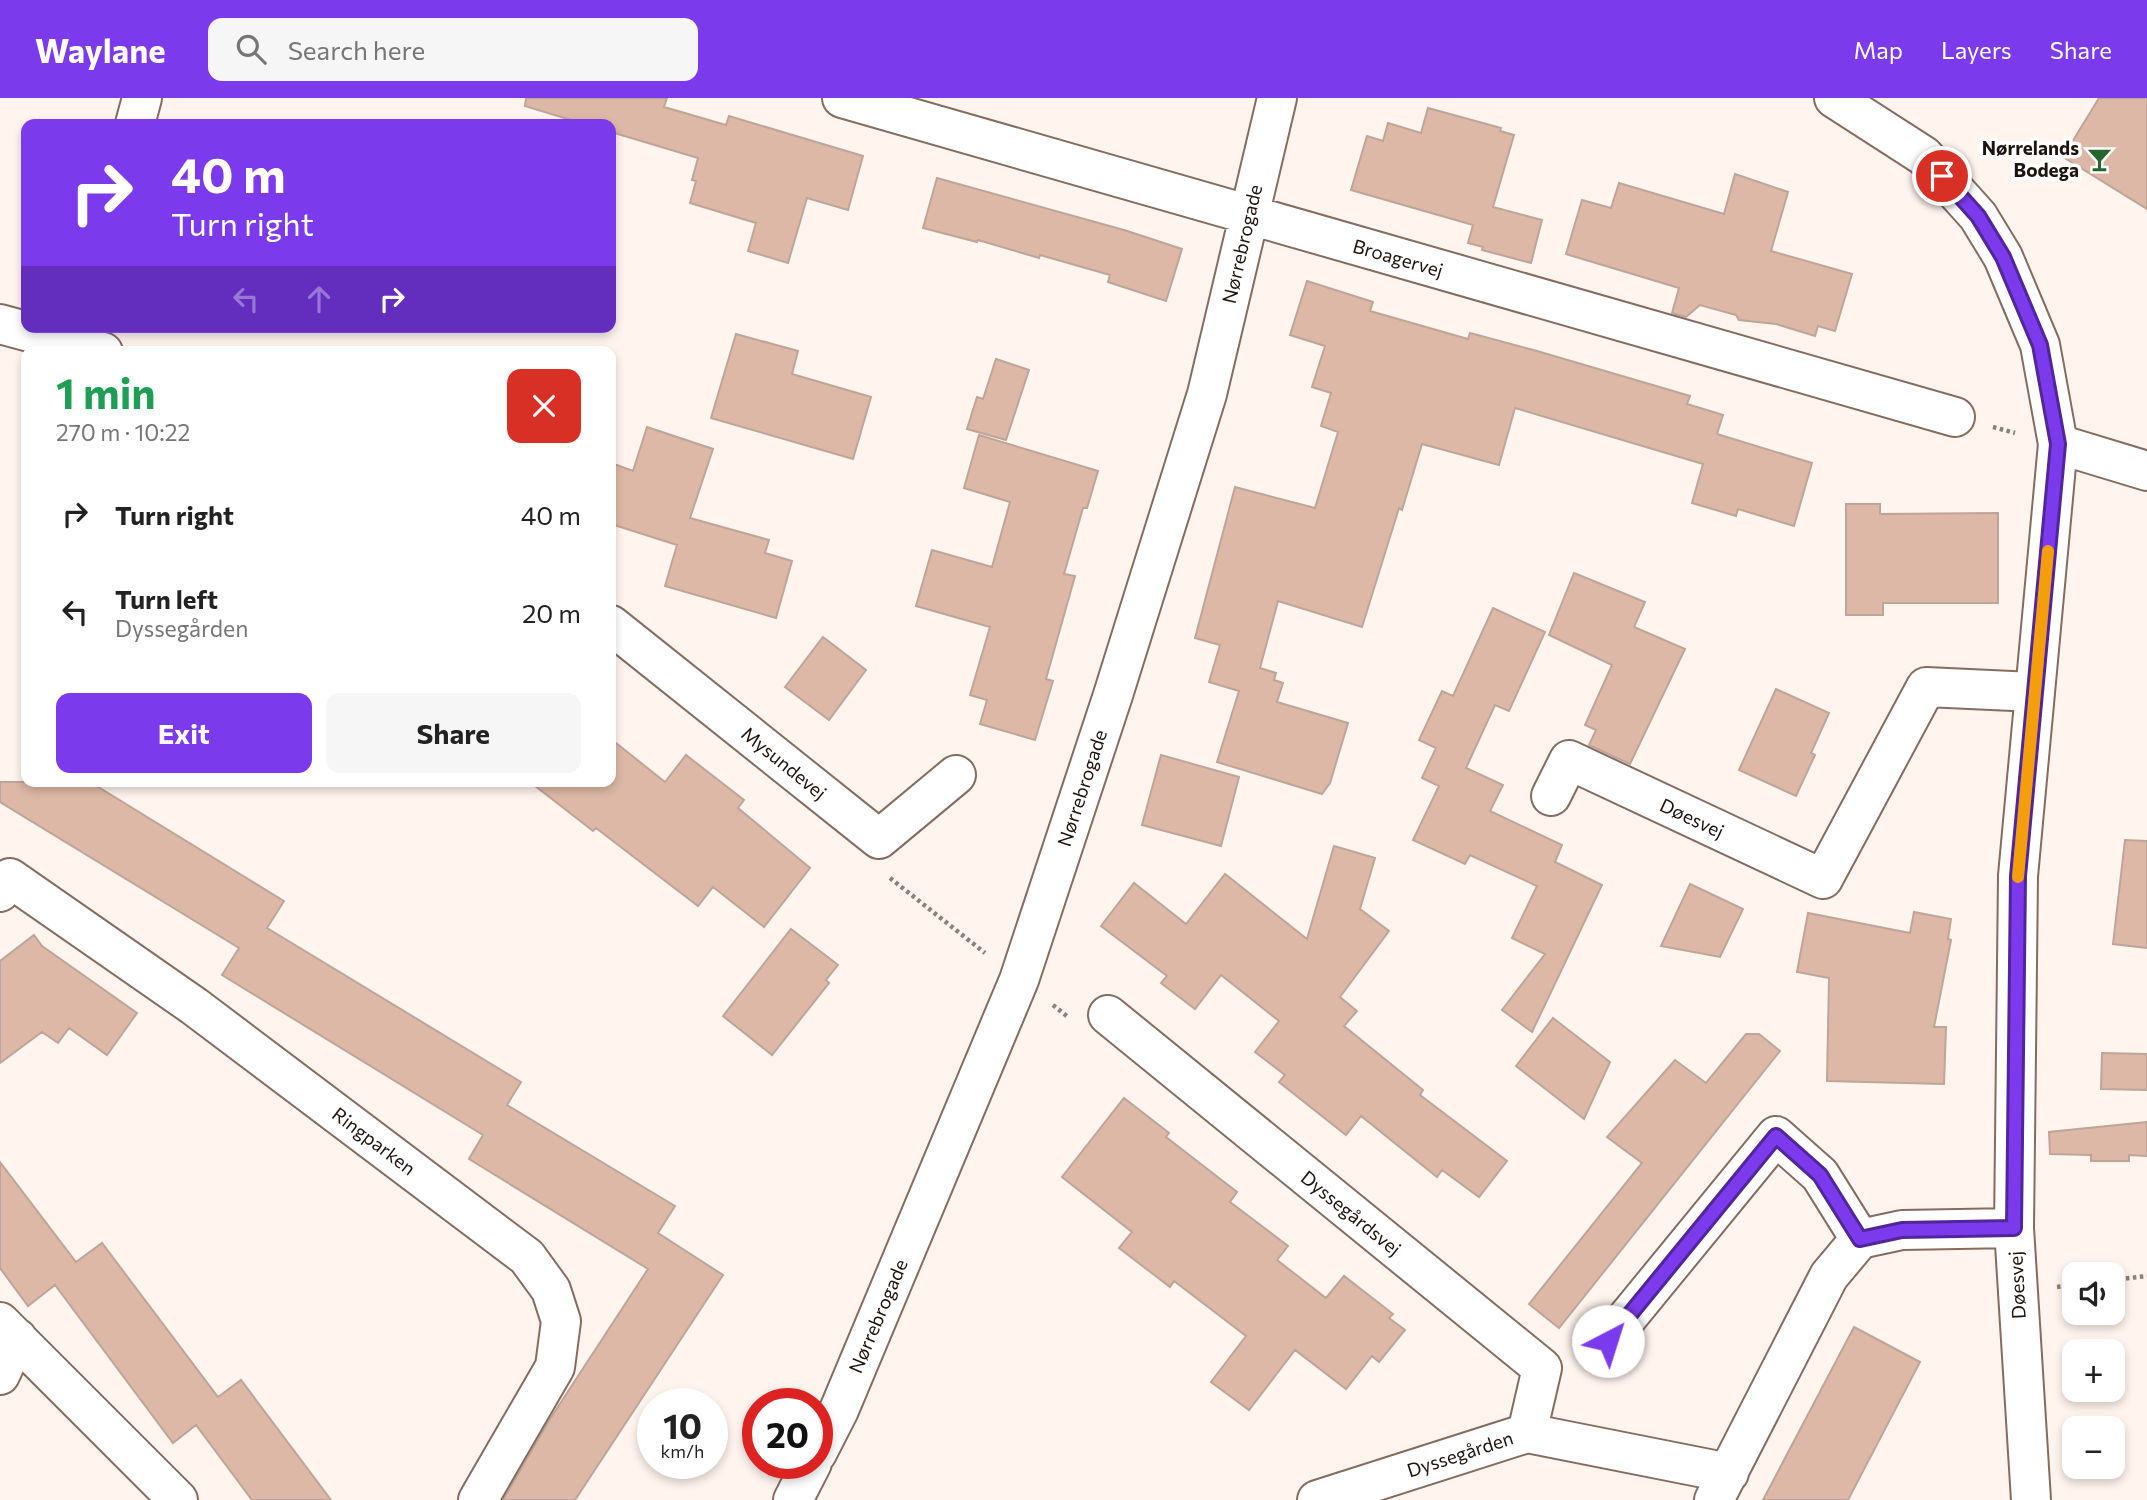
<!DOCTYPE html>
<html lang="en">
<head>
<meta charset="utf-8">
<style>
	:root { --surface:#fff; --page:#f6f6f6; --text:#222; --muted:#767676; --accent:#7c3aed }
	body { margin:0; font-family:Commissioner,sans-serif; background:var(--page); color:var(--text); height:100vh; display:flex; flex-direction:column; font-size:26px; white-space:nowrap }
	* { box-sizing:border-box; margin:0 }
	p { font-size:23px; color:var(--muted) }
	.icon { flex:none; width:38px; height:38px; fill:none; stroke:currentColor; stroke-width:2; stroke-linecap:round; stroke-linejoin:round }
	.map { position:relative; flex:1; overflow:hidden }
	.sheet { position:absolute; left:21px; top:248px; width:595px; height:441px; display:flex; flex-direction:column; background:var(--surface); border-radius:14px; box-shadow:0 4px 10px #0003 }
	.sheet>* { flex:none }
	.hud { position:absolute; left:21px; top:21px; width:595px; height:214px; border-radius:14px; box-shadow:0 4px 10px #0003; background:#7c3aed; color:#fff; overflow:hidden }
	.fabs { position:absolute; left:2062px; top:1164px; display:grid; gap:14px }
	.fabs a { display:grid; place-items:center; width:63px; height:63px; border-radius:14px; background:var(--surface); box-shadow:0 4px 10px #0003; font-size:35px }
	.speed { position:absolute; left:637px; top:1290px; display:flex; gap:14px; font-size:35px; font-weight:700; text-align:center }
	.speed>* { display:grid; place-content:center; width:91px; height:91px; border-radius:50%; background:var(--surface); box-shadow:0 4px 10px #0003; line-height:1 }
	.speed small { font-size:18px; font-weight:400 }
	.speed .limit { border:10px solid #d22; background:#fff; color:#111 }
	.pin { position:absolute; display:grid; place-items:center; width:60px; height:60px; color:#fff; margin:-30px; border:4px solid #fff; border-radius:50%; box-shadow:0 2px 7px #0007 }
	.me { position:absolute; width:77px; margin:-38px; rotate:40deg; stroke-linejoin:round; filter:drop-shadow(0 0 5px #0008) }
	.turn { display:flex; align-items:center; gap:24px; height:147px; padding:0 35px; font-size:32px }
	.turn .icon { width:91px; height:91px; stroke-width:2.5 }
	.turn b { display:block; font-size:49px; line-height:60px }
	.lanes { display:flex; align-items:center; height:66px; padding:0 35px; background:#0003; justify-content:center; gap:35px; direction:ltr }
	.lanes .off { opacity:.35 }
	.round { display:grid; place-items:center; flex:none; width:74px; height:74px; border-radius:14px; background:var(--page) }
	.overview { display:flex; align-items:center; justify-content:space-between; height:119px; padding:0 35px }
	h1 { font-size:42px; font-weight:700; line-height:52px; color:#1e9e55 }
	.action { display:flex; gap:14px; margin-top:auto; padding:14px 35px }
	.action a { flex:1; height:80px; border-radius:14px; background:var(--accent); color:#fff; font-size:28px; font-weight:700; line-height:80px; text-align:center }
	.action a+a { background:var(--page); color:var(--text) }
	ul { padding:0; list-style:none }
	li { display:flex; align-items:center; gap:21px; height:98px; padding:0 35px }
	li div { flex:1 }
	li b { display:block; font-size:26px }
	li em { font-style:normal }
	header { display:flex; align-items:center; gap:42px; box-sizing:border-box; height:98px; padding:0 35px; background:var(--accent); color:#fff }
	header strong { font-size:33px }
	nav { display:flex; gap:38px; margin-inline-start:auto; font-size:24px }
	.search { width:490px; height:63px; background:var(--page); display:flex; align-items:center; gap:18px; box-sizing:border-box; padding:0 24px; border-radius:14px; color:var(--muted); font-size:26px }
	.map>svg:first-child { display:block }
</style>
</head>
<body>
<header>
<strong>Waylane</strong>
<div class="search"><svg class="icon" aria-label="search" viewBox="0 0 24 24"><circle cx="10" cy="10" r="6"/><path d="M15 15l6 6"/></svg>Search here</div>
<nav><a>Map</a><a>Layers</a><a>Share</a></nav>
</header>
<div class="map">
<svg width="2147" height="1402" viewBox="0 0 2147 1402">
	<rect width="100%" height="100%" fill="#fff4ee"/>
	<path fill="#deb8a6" stroke="#bea599" stroke-width="2" d="M526,0H667L664,9L726,27L729,18L863,58L848,112L807,100L788,165L748,153L756,125L690,105L696,83L692,82L698,60L611,34V26H584L525,8Z
		M2099,0H2147V111L2063,59Z
		M1428,10L1501,30L1500,33L1514,37L1493,109L1542,122L1531,165L1482,152L1483,149L1468,145L1473,127L1351,92L1367,38L1383,43L1388,25L1421,35Z
		M1735,76L1788,94L1771,153L1852,176L1835,233L1818,228L1815,238L1776,226L1739,222L1736,217L1700,207L1686,219L1672,215L1679,190L1566,156L1582,102L1611,110L1619,85L1724,116Z
		M937,80L1124,132L1182,151L1166,203L1108,184L1110,177L1040,157L1039,160L978,142L977,144L923,130Z
		M1307,183L1373,204L1370,213L1468,241L1470,235L1537,253L1690,298L1687,306L1723,317L1717,336L1812,365L1794,428L1738,411L1736,418L1692,405L1703,366L1515,310L1499,367L1422,346L1402,412L1399,410L1362,529L1278,503L1260,570L1276,575L1274,582L1283,585L1277,604L1348,625L1330,685L1322,696L1217,664L1239,593L1209,584L1220,547L1195,540L1235,389L1315,410L1338,334L1321,328L1331,295L1312,289L1325,248L1290,237Z
		M736,236L798,253L792,276L871,299L853,361L711,320Z
		M996,261L1029,272L1006,342L967,331L977,299L983,301Z
		M647,329L713,351L690,420L769,442L765,455L792,463L776,520L665,488L677,447L611,426V365L633,373Z
		M979,337L1098,373L1087,410H1083L1064,476L1075,478L1046,581L1053,583L1035,642L980,626L987,602L970,597L990,529L916,508L932,452L992,469L1010,404L964,390Z
		M1846,406H1880V416L1998,415V505H1883V517H1846Z
		M1574,475L1645,504L1634,529L1685,551L1630,666L1589,647L1596,632L1585,627L1612,567L1549,537Z
		M1493,510L1545,534L1509,613L1495,607L1466,670L1503,687L1490,713L1562,747L1555,764L1602,787L1532,934L1502,912L1545,856L1512,840L1537,788L1470,757L1465,766L1413,742L1439,688L1422,680L1436,650L1419,642L1442,593L1453,598Z
		M823,539L866,572L829,622L785,589Z
		M1776,591L1829,615L1811,655L1815,657L1796,698L1739,672Z
		M611,641L665,684L686,657L744,702L738,710L810,770L764,829L713,789L698,808L596,730L593,733L530,684H611Z
		M1161,657L1239,679L1221,748L1142,727Z
		M0,684H90L284,803L267,830L521,984L507,1007L675,1108L658,1135L723,1177L575,1402H503L550,1321L648,1171L469,1061L483,1037L222,877L239,850L0,704Z
		M2125,742L2147,743V850L2113,846Z
		M1334,748L1375,760L1360,811L1389,833L1340,899L1357,913L1344,928L1423,992L1420,997L1507,1063L1479,1099L1442,1072L1437,1079L1361,1018L1346,1037L1279,984L1285,977L1255,954L1279,923L1221,877L1195,911L1161,885L1167,878L1101,828L1134,785L1186,826L1225,776L1307,841Z
		M1690,786L1743,811L1720,859L1661,848Z
		M1914,814L1951,821L1948,841L1951,842L1934,929H1946L1944,986L1827,983L1829,880L1797,874L1808,815L1910,835Z
		M791,831L838,867L826,882L829,885L772,957L723,918Z
		M34,837L42,848L137,915L107,957L69,930L58,945L42,934L0,965V863Z
		M1553,920L1610,964L1584,1021L1516,968Z
		M1746,936H1759L1780,953L1559,1230L1529,1206L1642,1065L1607,1039L1675,962L1706,985Z
		M2102,955L2147,956V992L2101,991Z
		M1124,1000L1169,1035L1166,1039L1237,1094L1230,1104L1288,1148L1277,1162L1326,1200L1344,1178L1393,1216L1389,1220L1405,1232L1379,1264L1372,1258L1346,1291L1295,1252L1249,1312L1211,1284L1246,1238L1174,1183L1170,1189L1119,1150L1132,1134L1062,1079Z
		M2147,1024V1058L2129,1057V1063H2091V1057L2050,1056L2049,1034Z
		M0,1064L76,1164L102,1145L218,1299L241,1282L331,1402H252L196,1327L173,1345L55,1187L28,1208L0,1170Z
		M1854,1229L1920,1264L1848,1402H1763Z"/>
	<g fill="none" stroke-linecap="round" stroke-linejoin="round">
		<defs>
			<path id="minor" d="M842,0L1955,319
				M1834,0L1924,58L1978,118L2003,159L2040,247L2058,346L2018,778L2014,1130L2031,1402
				M135,26L142,0
				M0,226L103,254
				M2058,346L2147,373
				M611,527L879,741L956,677
				M1551,698L1569,662L1823,781L1926,589L2035,594
				M0,794L10,780L194,908L527,1159L551,1192L561,1223L555,1269L478,1402
				M1108,917L1542,1270L1527,1335
				M0,1224L178,1402
				M1608,1243L1776,1038L1820,1077L1860,1141
				M0,1277L17,1240
				M817,1355L839,1312L1019,882L1113,597L1207,296L1277,0
				M793,1402L812,1365
				M1317,1402L1527,1335L1729,1375
				M1714,1402L1829,1178L1860,1141L1902,1132L2014,1130"/>
		</defs>
		<use href="#minor" stroke="#846c61" stroke-width="42"/>
		<path stroke="#8b817b" stroke-width="4.5" stroke-dasharray="3.5 3.5" stroke-linecap="butt" d="M1993,329L2015,335
			M890,780L985,855
			M1053,907L1068,919
			M2112,1182L2147,1178
			M2057,1189L2074,1187"/>
		<use href="#minor" stroke="#fff" stroke-width="38"/>
	</g>
	<g fill="none" stroke-linecap="round" stroke-linejoin="round">
		<defs>
			<path id="route" d="M1608,1243L1776,1038L1820,1077L1860,1141L1902,1132L2014,1130L2018,778L2058,346L2040,247L2003,159L1978,118L1942,78"/>
		</defs>
		<use href="#route" stroke="#51269a" stroke-width="18"/>
		<use href="#route" stroke="#7c3aed" stroke-width="12"/>
		<path stroke="#f59e0b" stroke-width="12" d="M2018,779L2048,453"/>
	</g>
	<defs>
		<symbol id="bar-bare" viewBox="-9 -9 18 18"><path d="M-6-5H6L.8 .8V4.5H3.5V6h-7V4.5H-.8V.8Z" fill="#25652f" stroke="#fff" stroke-width="2.5" paint-order="stroke"/></symbol>
	</defs>
	<g fill-rule="evenodd">
		<use href="#bar-bare" x="2082" y="44" width="35" height="35"/>
	</g>
	<g text-anchor="middle" stroke-width="7" stroke-linejoin="round" paint-order="stroke">
		<g font-size="19" font-weight="bold" fill="#1d140f" stroke="#fff" text-anchor="end">
			<text x="2079" y="57">Nørrelands<tspan x="2079" dy="22">Bodega</tspan></text>
		</g>
		<g font-size="19" fill="#1d140f" stroke="#fff">
			<text transform="translate(1242 146) rotate(-77)" y="7">Nørrebrogade</text>
			<text transform="translate(1398 160) rotate(16)" y="7">Broagervej</text>
			<text transform="translate(784 665) rotate(39)" y="7">Mysundevej</text>
			<text transform="translate(1082 690) rotate(-72)" y="7">Nørrebrogade</text>
			<text transform="translate(1692 720) rotate(25)" y="7">Døesvej</text>
			<text transform="translate(374 1043) rotate(37)" y="7">Ringparken</text>
			<text transform="translate(1351 1115) rotate(39)" y="7">Dyssegårdsvej</text>
			<text transform="translate(2017 1187) rotate(-93)" y="7">Døesvej</text>
			<text transform="translate(878 1218) rotate(-67)" y="7">Nørrebrogade</text>
			<text transform="translate(1460 1356) rotate(-18)" y="7">Dyssegården</text>
		</g>
	</g>
</svg>
<div class="fabs">
<a><svg class="icon" aria-label="sound" viewBox="0 0 24 24"><path d="M4 9h4l5-4v14l-5-4H4zM17 9q2 3 0 6"/></svg></a>
<a>+</a>
<a>−</a>
</div>
<div class="speed"><div>10<small>km/h</small></div><div class="limit">20</div></div>
<div class="pin" style="left:1942px;top:78px;background:#d93025"><svg class="icon" aria-label="arrive" viewBox="0 0 24 24"><path d="M6 21V4h12l-3 4 3 4H6"/></svg></div>
<svg class="me" style="left:1608px;top:1243px" viewBox="-20 -20 40 40"><circle r="19" fill="#fff"/><path d="M0-13L10 11 0 6-10 11z" fill="#7c3aed"/></svg>
<div class="hud">
<div class="turn"><svg class="icon" aria-label="right" viewBox="0 0 24 24"><path d="M7 20v-9h11M14 6l5 5-5 5"/></svg><div><b>40 m</b>Turn right</div></div>
<div class="lanes"><svg class="icon off" aria-label="left" viewBox="0 0 24 24"><path d="M17 20v-9H6M10 6l-5 5 5 5"/></svg><svg class="icon off" aria-label="ahead" viewBox="0 0 24 24"><path d="M12 20V5M6 11l6-6 6 6"/></svg><svg class="icon" aria-label="right" viewBox="0 0 24 24"><path d="M7 20v-9h11M14 6l5 5-5 5"/></svg></div>
</div>
<section class="sheet">
<div class="overview"><div><h1>1 min</h1><p>270 m · 10:22</p></div><a class="round" style="background:#d93025;color:#fff"><svg class="icon" aria-label="close" viewBox="0 0 24 24"><path d="M6 6l12 12M18 6L6 18"/></svg></a></div>
<ul>
<li><svg class="icon" aria-label="right" viewBox="0 0 24 24"><path d="M7 20v-9h11M14 6l5 5-5 5"/></svg><div><b>Turn right</b></div><em>40 m</em></li>
<li><svg class="icon" aria-label="left" viewBox="0 0 24 24"><path d="M17 20v-9H6M10 6l-5 5 5 5"/></svg><div><b>Turn left</b><p>Dyssegården</p></div><em>20 m</em></li>
</ul>
<div class="action"><a>Exit</a><a>Share</a></div>
</section>
</div>
</body>
</html>
